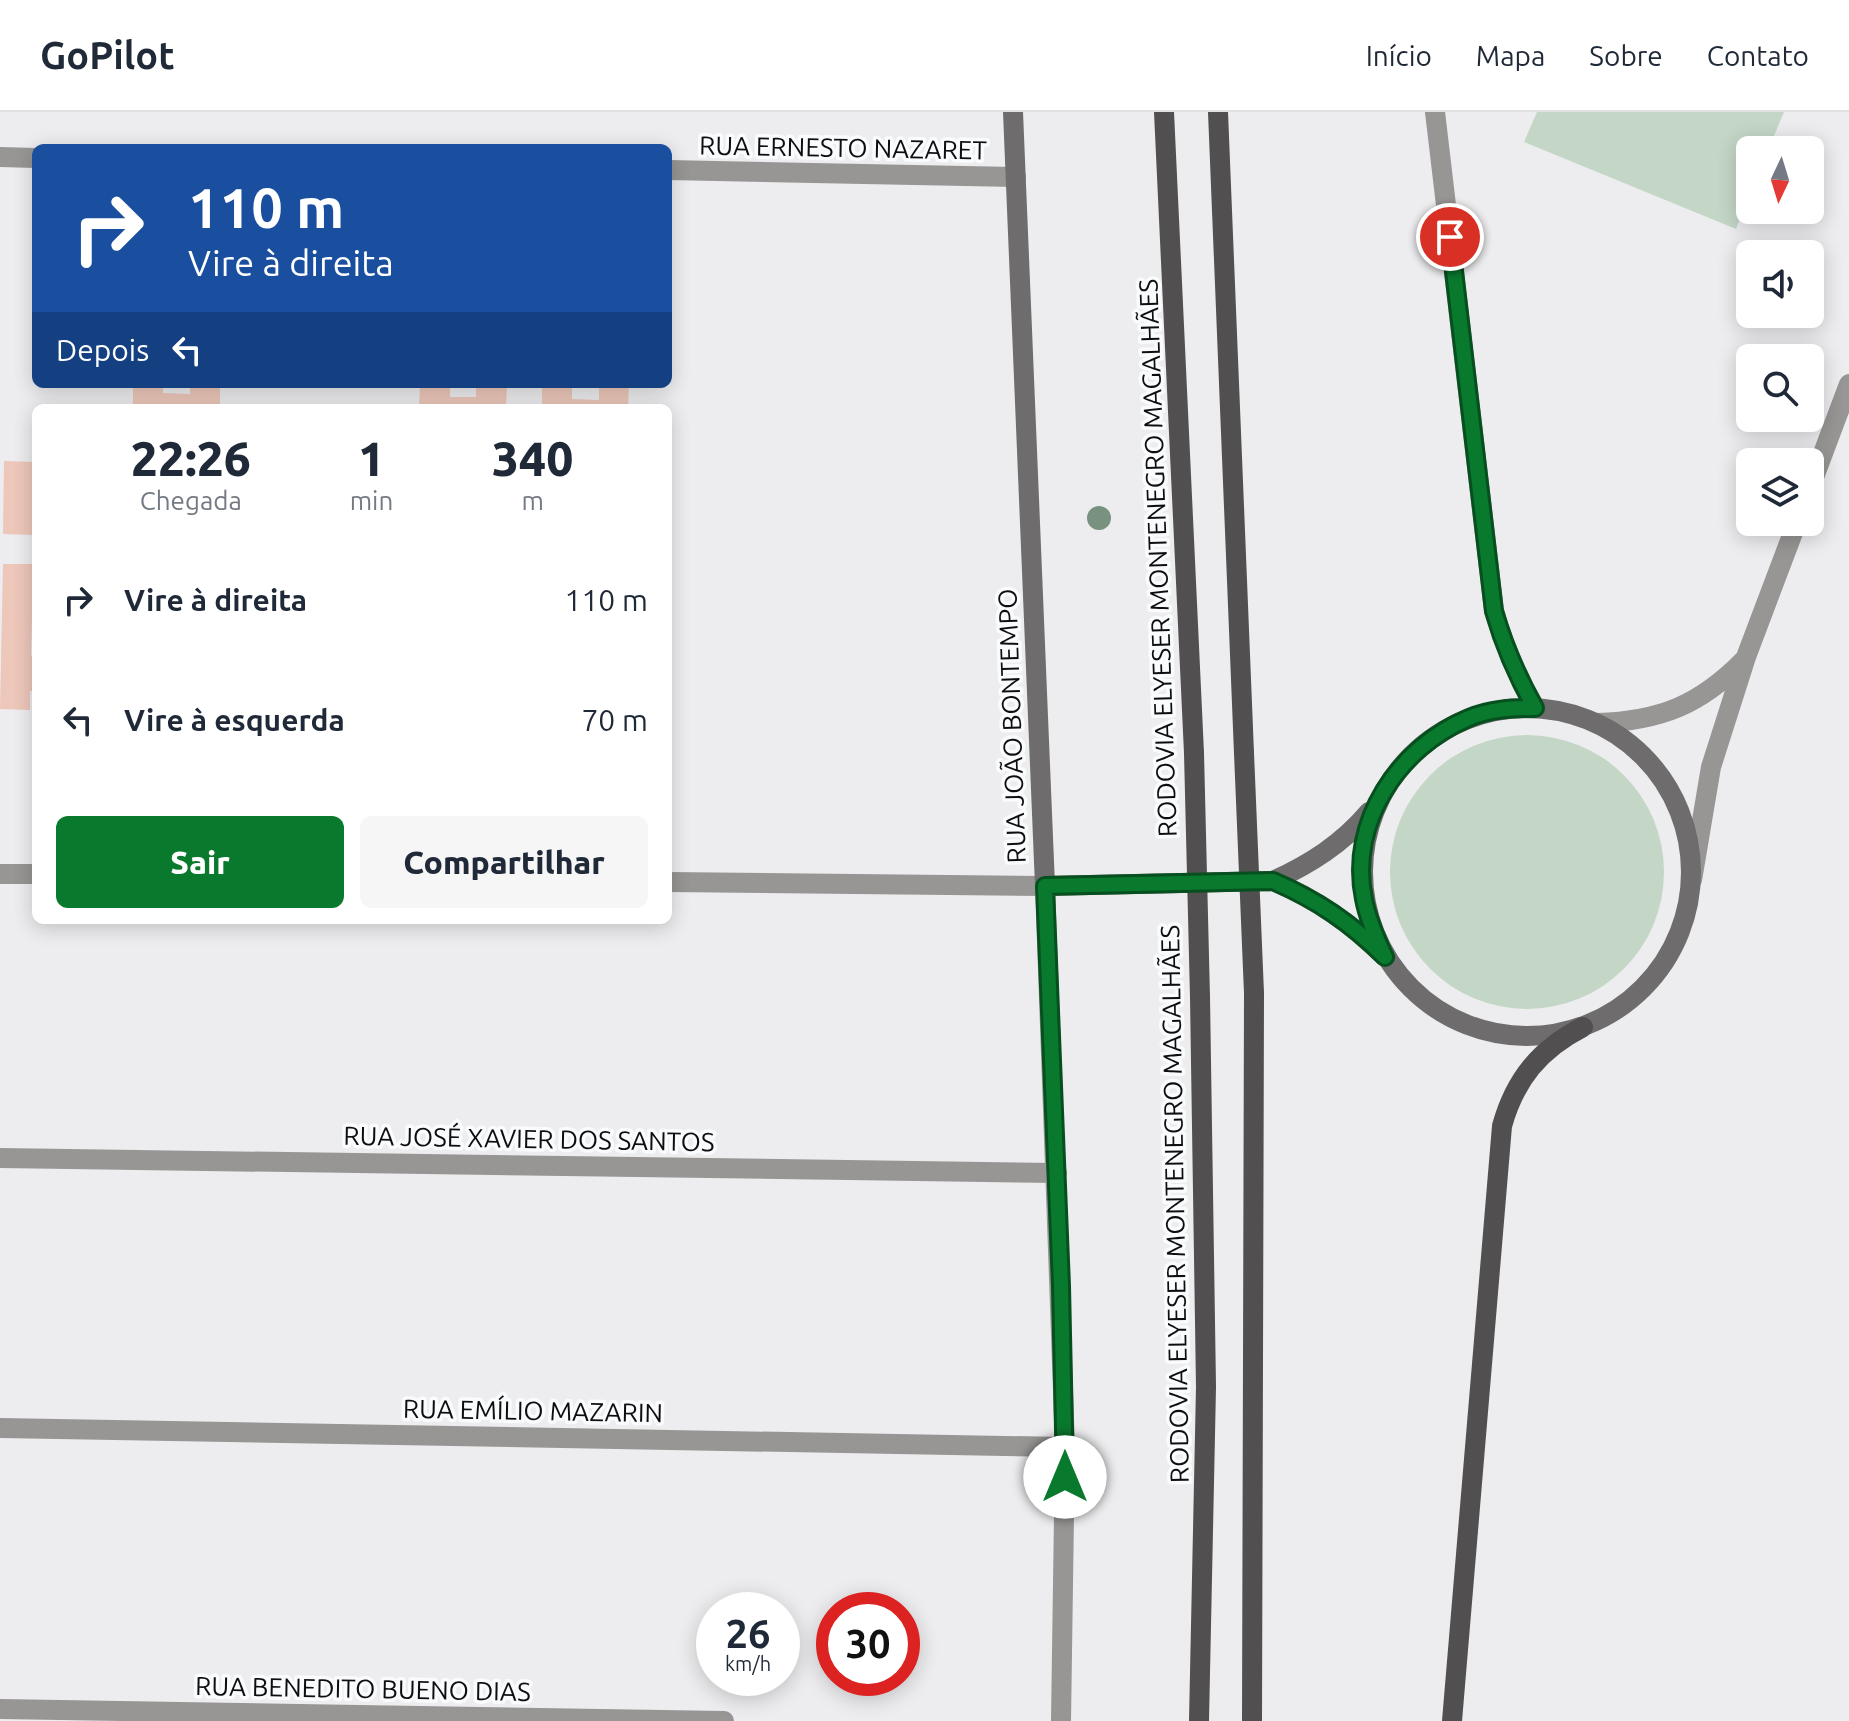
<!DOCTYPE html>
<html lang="pt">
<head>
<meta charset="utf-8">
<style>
	:root { --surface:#fff; --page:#f6f6f7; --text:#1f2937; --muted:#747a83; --line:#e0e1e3; --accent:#09792e }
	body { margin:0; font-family:Ubuntu,sans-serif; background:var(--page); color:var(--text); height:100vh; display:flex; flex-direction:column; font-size:30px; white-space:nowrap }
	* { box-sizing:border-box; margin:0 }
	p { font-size:26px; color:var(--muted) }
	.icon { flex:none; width:44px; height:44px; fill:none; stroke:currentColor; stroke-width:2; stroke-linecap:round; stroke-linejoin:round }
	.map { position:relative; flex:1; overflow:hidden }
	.drawer { position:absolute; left:32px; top:292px; width:640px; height:520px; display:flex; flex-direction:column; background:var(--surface); border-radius:12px; box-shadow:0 4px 20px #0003 }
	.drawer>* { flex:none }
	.banner { position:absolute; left:32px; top:32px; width:640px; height:244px; border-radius:12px; box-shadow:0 4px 20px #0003; background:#1a4fa0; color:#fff; overflow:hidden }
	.needle { width:52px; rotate:184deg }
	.tools { position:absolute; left:1736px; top:24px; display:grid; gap:16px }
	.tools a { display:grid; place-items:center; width:88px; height:88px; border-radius:12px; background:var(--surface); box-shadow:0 4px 20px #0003; font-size:40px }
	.speed { position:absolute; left:696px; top:1480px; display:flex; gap:16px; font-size:40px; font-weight:700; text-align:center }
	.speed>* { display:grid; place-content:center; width:104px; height:104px; border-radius:50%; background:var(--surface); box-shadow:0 4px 20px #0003; line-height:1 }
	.speed small { font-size:20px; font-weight:400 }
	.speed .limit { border:12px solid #d22; background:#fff; color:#111 }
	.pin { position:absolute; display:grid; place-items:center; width:68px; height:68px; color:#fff; margin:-34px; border:4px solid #fff; border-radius:50%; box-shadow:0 2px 8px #0007 }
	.me { position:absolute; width:88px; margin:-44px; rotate:0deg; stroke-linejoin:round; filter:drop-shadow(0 0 6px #0008) }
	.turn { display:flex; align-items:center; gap:28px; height:168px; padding:0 24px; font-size:36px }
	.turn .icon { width:104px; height:104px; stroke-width:2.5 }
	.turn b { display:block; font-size:56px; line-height:68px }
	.then { display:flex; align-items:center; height:76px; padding:0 24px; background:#0003; gap:16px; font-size:30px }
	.eta { display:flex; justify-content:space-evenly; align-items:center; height:136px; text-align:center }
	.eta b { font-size:48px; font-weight:800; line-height:56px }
	.button { display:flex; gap:16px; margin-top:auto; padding:16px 24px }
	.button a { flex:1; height:92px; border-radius:12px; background:var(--accent); color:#fff; font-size:32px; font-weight:800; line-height:92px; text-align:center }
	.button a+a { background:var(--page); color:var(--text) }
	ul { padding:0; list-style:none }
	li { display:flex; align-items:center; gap:24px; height:120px; padding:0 24px }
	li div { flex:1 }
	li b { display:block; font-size:30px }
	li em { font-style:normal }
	header { display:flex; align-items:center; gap:48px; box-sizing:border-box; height:112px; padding:0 40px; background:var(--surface); border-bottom:2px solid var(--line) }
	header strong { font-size:38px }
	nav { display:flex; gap:44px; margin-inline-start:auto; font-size:28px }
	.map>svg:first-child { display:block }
</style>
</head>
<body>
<header>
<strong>GoPilot</strong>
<nav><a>Início</a><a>Mapa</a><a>Sobre</a><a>Contato</a></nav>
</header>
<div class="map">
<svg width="1849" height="1609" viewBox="0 0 1849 1609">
	<rect width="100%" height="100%" fill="#ededef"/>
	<path fill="#c4d7c7" d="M1537,0H1784L1768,38H1750V82L1736,117L1524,30Z
		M1390 760a137 137 0 1 1 274 0a137 137 0 1 1-274 0Z"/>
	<path fill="#edc7ba" d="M133,272H163V281L190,282V272H220V296H133Z
		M420,272H450V285H476V272H507L506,296H419Z
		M542,272H572V287L599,288V272H629L628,296H542Z
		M4,349L35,350L36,403H34L33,423L3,422Z
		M3,452H33L36,506H32L31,544H36V579H30V598L0,597Z"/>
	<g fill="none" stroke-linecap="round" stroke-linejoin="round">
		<path stroke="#979695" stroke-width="20" d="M1435,0L1494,499C1504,534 1517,564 1535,596
			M0,45L36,46
			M668,58L1016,65
			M1810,376L1849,272
			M1597,611C1660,609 1700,593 1744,548
			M0,762H36
			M1692,768L1711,655L1746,545L1797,410
			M668,770L1045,774L1065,1335L1061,1609
			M0,1046L1057,1061
			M0,1316L1065,1335
			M0,1597L724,1609"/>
		<path stroke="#6e6c6c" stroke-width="20" d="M1013,0L1045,774L1273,769C1317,788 1351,811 1385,845
			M1363 760a164 164 0 1 1 328 0a164 164 0 1 1-328 0Z
			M1273,769C1310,752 1342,732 1369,700"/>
		<path stroke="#514f4f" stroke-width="20" d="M1164,0L1194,641
			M1218,0L1244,641
			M1199,1609L1206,1275L1200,885
			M1252,1609L1254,881
			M1452,1609L1502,1014C1515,967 1540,937 1583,915"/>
		<path stroke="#514f4f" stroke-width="20" d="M1194,641L1200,885
			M1244,641L1254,881"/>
	</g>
	<circle fill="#799280" cx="1099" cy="406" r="12"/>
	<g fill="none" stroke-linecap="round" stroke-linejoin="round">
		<defs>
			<path id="route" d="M1065,1365L1061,1174L1045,774L1273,769C1317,788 1351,811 1385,845C1376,826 1368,808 1364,787C1348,710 1399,635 1469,606C1490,597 1512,596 1535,596C1517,564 1504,534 1494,499L1450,125"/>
		</defs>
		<use href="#route" stroke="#064f1e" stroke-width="20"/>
		<use href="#route" stroke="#09792e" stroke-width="14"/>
	</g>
	<g text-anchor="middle" stroke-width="7" stroke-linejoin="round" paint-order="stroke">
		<g font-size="26" fill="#0d0e0e" stroke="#fafbfd">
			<text transform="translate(843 36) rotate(1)" y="9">RUA ERNESTO NAZARET</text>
			<text transform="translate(1158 446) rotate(-92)" y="9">RODOVIA ELYESER MONTENEGRO MAGALHÃES</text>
			<text transform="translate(1012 614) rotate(-92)" y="9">RUA JOÃO BONTEMPO</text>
			<text transform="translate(529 1027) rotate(1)" y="9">RUA JOSÉ XAVIER DOS SANTOS</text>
			<text transform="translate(1175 1092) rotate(-91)" y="9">RODOVIA ELYESER MONTENEGRO MAGALHÃES</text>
			<text transform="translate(533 1299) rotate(1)" y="9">RUA EMÍLIO MAZARIN</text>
			<text transform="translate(363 1577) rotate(1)" y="9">RUA BENEDITO BUENO DIAS</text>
		</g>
	</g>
</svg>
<div class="tools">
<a><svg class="needle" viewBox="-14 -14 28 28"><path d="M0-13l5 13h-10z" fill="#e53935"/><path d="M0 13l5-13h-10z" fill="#747a83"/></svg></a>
<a><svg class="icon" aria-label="sound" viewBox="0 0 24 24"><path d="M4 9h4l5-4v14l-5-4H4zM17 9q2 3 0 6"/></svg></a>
<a><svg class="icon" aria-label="search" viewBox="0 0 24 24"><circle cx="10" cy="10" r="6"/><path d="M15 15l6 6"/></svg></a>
<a><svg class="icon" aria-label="layers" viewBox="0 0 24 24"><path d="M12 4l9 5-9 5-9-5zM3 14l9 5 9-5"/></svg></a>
</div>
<div class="speed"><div>26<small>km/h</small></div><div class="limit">30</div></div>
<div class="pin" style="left:1450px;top:125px;background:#d93025"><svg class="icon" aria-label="arrive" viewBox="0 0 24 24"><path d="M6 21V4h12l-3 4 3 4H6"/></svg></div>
<svg class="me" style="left:1065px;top:1365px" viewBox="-20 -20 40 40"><circle r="19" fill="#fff"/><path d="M0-13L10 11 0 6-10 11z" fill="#09792e"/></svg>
<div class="banner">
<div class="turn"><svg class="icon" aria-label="right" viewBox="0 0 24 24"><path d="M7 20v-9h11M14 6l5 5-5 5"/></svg><div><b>110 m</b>Vire à direita</div></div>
<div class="then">Depois<svg class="icon" aria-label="left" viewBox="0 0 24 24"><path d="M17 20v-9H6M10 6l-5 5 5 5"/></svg></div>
</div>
<section class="drawer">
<div class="eta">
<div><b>22:26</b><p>Chegada</p></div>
<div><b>1</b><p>min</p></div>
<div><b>340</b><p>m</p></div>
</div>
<ul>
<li><svg class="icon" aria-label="right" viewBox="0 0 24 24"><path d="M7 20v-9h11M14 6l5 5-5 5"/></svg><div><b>Vire à direita</b></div><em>110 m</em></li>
<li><svg class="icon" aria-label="left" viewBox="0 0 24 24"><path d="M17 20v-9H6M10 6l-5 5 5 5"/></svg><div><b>Vire à esquerda</b></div><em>70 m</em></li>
</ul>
<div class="button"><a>Sair</a><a>Compartilhar</a></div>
</section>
</div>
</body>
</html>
